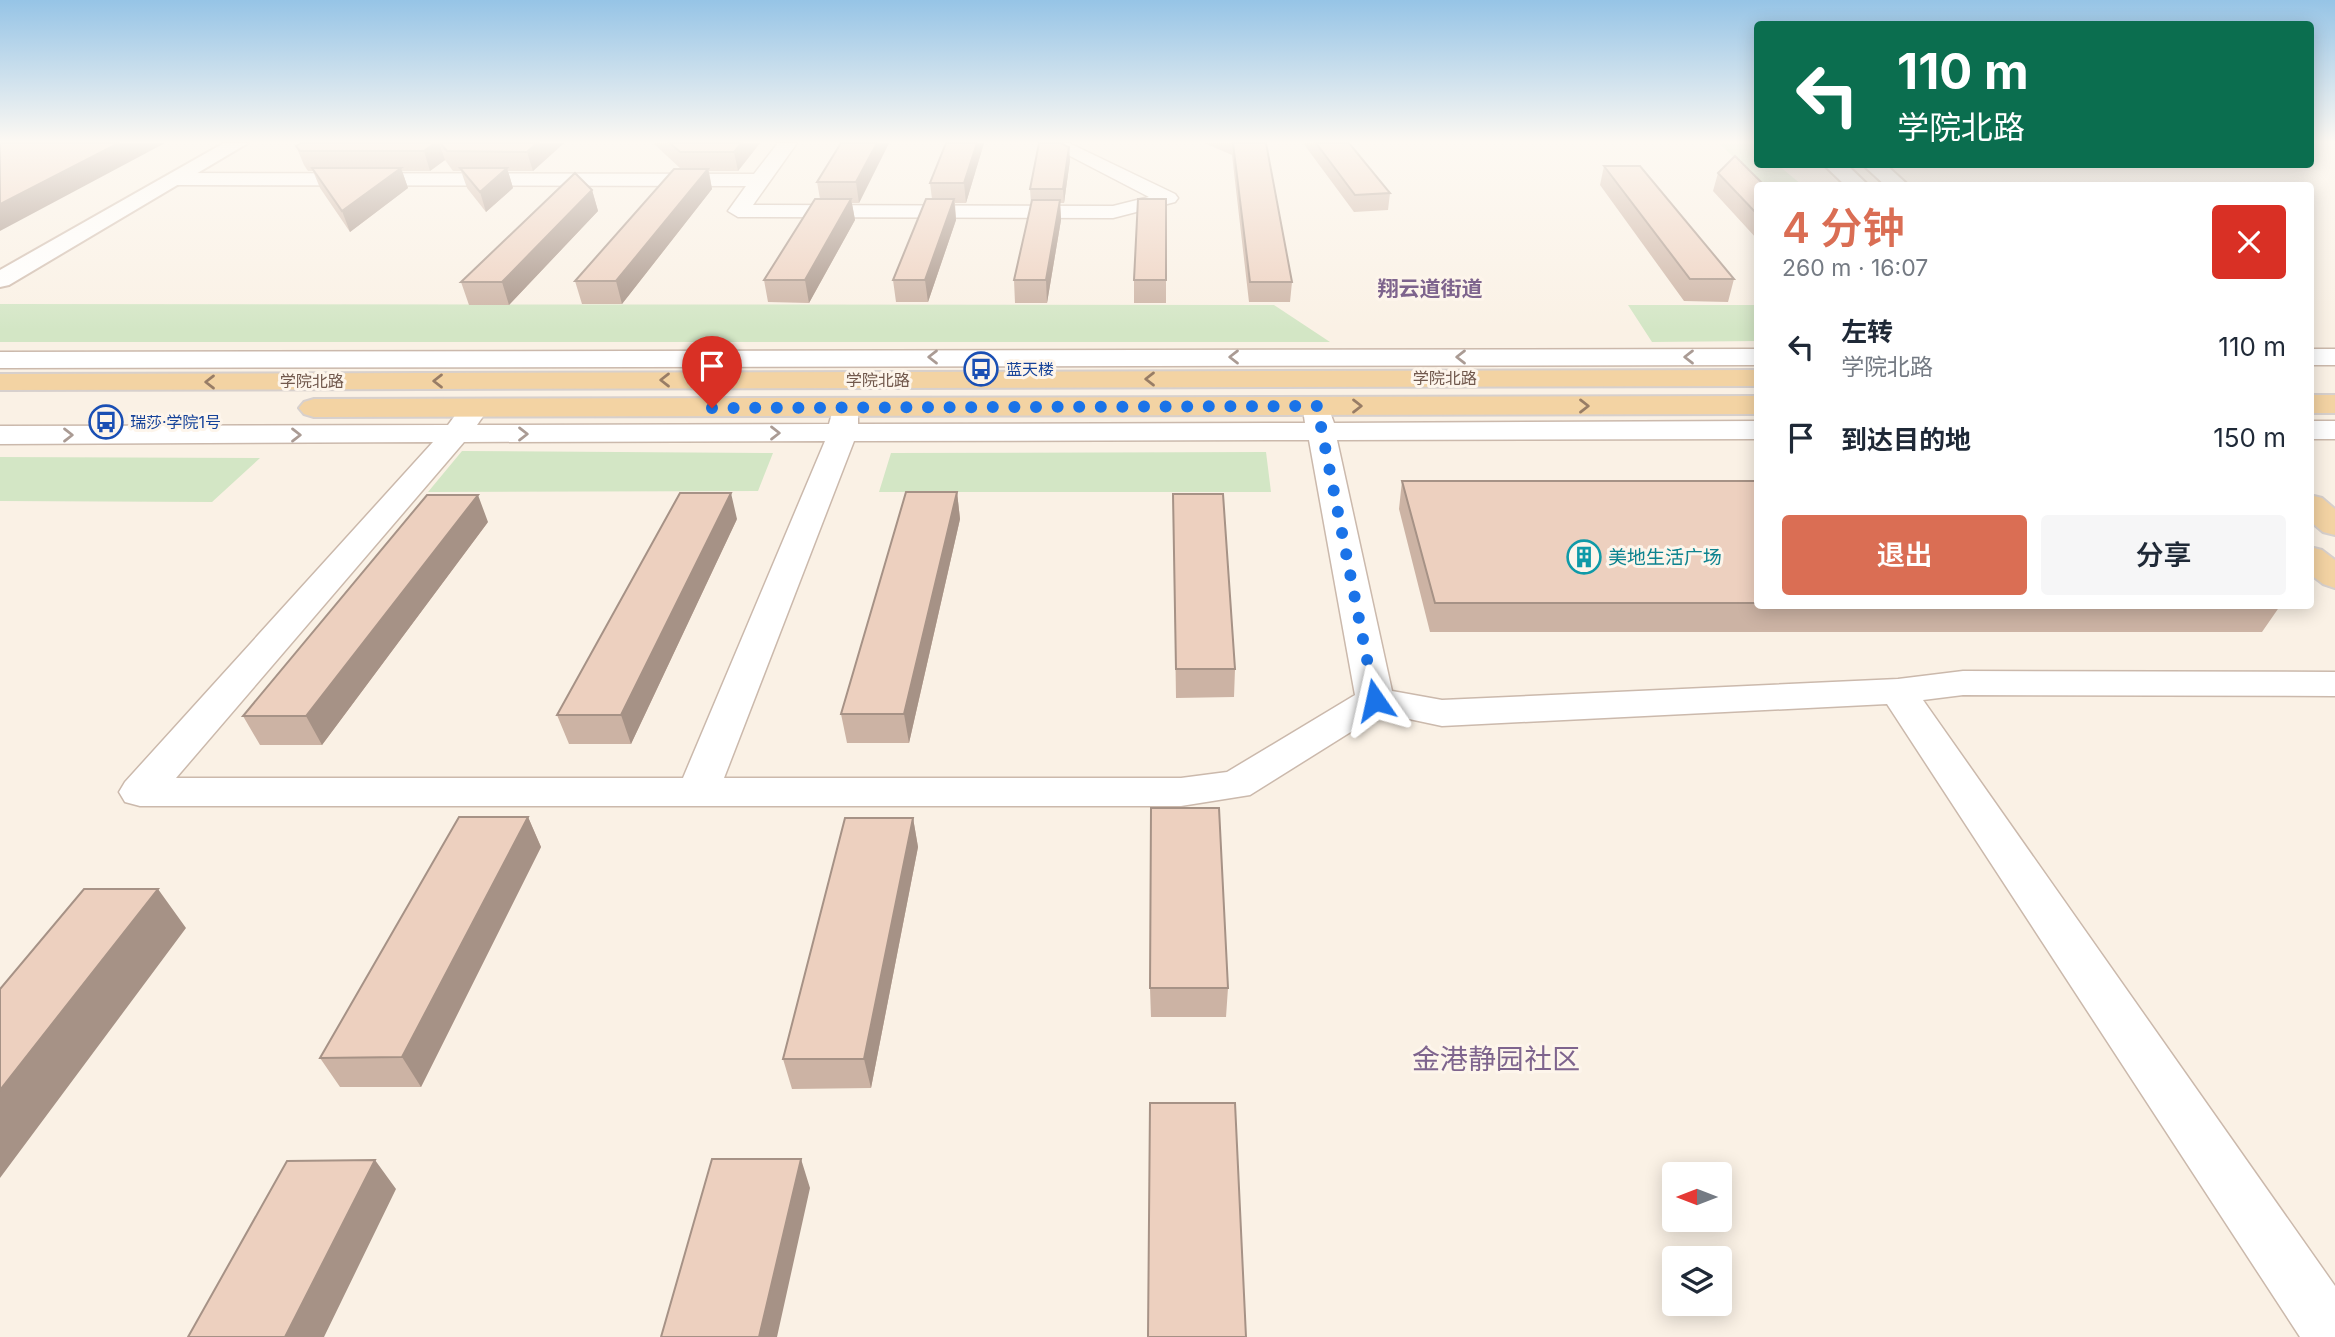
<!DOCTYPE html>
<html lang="zh">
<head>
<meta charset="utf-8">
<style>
	:root { --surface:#fff; --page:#f6f6f7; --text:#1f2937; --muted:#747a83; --accent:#da6e54 }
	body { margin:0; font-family:Inter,"Noto Sans SC",sans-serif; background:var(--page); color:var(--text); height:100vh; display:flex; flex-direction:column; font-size:26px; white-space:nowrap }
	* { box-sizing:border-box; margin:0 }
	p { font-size:23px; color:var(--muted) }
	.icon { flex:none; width:38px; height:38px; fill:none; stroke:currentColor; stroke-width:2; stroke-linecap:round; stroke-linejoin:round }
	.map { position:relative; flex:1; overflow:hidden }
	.drawer { position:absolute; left:1754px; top:182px; width:560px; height:427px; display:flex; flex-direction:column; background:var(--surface); border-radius:7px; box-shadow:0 4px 18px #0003 }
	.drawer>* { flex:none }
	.banner { position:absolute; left:1754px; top:21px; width:560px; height:147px; border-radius:7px; box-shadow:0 4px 18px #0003; background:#0b6e4f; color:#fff; overflow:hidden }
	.needle { width:46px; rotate:270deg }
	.tools { position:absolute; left:1662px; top:1162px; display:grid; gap:14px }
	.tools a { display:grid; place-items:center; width:70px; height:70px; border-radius:7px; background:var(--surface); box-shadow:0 4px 18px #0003; font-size:35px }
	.pin { position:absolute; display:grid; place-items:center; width:60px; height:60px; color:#fff; margin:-72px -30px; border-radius:50% 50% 50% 0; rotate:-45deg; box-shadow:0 0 7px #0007 }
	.pin .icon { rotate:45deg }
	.me { position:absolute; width:77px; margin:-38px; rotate:349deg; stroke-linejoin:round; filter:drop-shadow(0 0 5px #0008) }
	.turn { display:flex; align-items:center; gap:24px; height:147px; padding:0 28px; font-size:32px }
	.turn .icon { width:91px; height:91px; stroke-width:2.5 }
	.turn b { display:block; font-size:49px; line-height:60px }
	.round { display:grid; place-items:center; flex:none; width:74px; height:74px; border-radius:7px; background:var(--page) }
	.overview { display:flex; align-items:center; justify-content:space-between; height:119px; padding:0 28px }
	h1 { font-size:42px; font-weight:600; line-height:52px; color:var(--accent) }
	.cta { display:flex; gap:14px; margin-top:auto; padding:14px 28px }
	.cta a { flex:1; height:80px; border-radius:7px; background:var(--accent); color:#fff; font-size:28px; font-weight:600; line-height:80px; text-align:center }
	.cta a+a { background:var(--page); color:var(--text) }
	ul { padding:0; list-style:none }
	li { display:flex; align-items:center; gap:21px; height:91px; padding:0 28px }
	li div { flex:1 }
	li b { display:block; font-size:26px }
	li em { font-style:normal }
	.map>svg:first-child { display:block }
</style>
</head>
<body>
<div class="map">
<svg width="2335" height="1337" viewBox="0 0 2335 1337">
	<rect width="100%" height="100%" fill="#faf1e5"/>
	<path fill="#d3e6c5" d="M1719,143H1755L1757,164L1778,165L1802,185H1762Z
		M0,304L1274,305L1330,342H0Z
		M1628,305H1757V341L1652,342Z
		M462,451L773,453L758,491L428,492Z
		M1266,452L1271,492H879L891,453Z
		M0,457L260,458L212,502L0,501Z"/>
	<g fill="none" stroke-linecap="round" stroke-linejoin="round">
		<defs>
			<path id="minor" d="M778,143H797L753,205L1113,206L1149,197L1045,143H1069L1175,194L1178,198L1175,202L1113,218L738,217L728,211L746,186L176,185L166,179L176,173L754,174Z
				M1757,349V365L0,368V352Z
				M2310,349H2335V365H2310Z
				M475,400L485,402L489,408L477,425L829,424L834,406H854L858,412V424L1305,423L1303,410L1307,404H1327L1334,423L1757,421V439L1337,440L1392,691L1442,700L1898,679L1963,671L2335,672V696L1963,695L1923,700L2335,1286V1337H2300L1887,704L1442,726L1381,713L1250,795L1181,806H140L125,802L119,792L125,782L433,442L0,444V426L448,425L465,402ZM1309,440L1355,695L1227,772L1181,778H724L854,441ZM825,441L683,778H176L464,442Z
				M2310,421H2335V439H2310Z"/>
			<path id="secondary" d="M224,143H248L9,285L0,287V270Z
				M1823,164H1846L1869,186H1846Z
				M1862,164H1885L1909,186H1886Z"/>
			<path id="primary" d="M1757,370V386L0,390V374Z
				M2310,395H2335V413H2310Z
				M1757,396V414L314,417L304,414L299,408L304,402L314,399Z
				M2310,495L2322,498L2335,509V535L2323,532L2310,521Z
				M2310,547L2322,550L2335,560V588L2323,584L2310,574Z"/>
		</defs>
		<use href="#minor" stroke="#cbb9ac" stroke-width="3"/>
		<use href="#secondary" stroke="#cfbbad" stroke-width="4"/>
		<use href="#primary" stroke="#d7d0cd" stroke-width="4"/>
		<use href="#minor" fill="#fff" fill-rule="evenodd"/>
		<use href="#secondary" fill="#fff" fill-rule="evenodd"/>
		<use href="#primary" fill="#f3d3a3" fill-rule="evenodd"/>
	</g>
	<path fill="#ccb3a4" d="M301,143H564L533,171H508L513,188L486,212L467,188L461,171H453L445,160L430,171H402L408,188L350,232L320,188L313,171H308L304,165L296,146Z
		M653,143H760L738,171H709L712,189L622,304H582L575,281L681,169Z
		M841,143H889L859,203H852L855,220L809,303L768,302L764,280L820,199L817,182Z
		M946,143H984L966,203H955L956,220L928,302H896L893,280L932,199L930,183Z
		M1204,143H1266L1292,282L1290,302H1249L1232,155Z
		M1303,143H1349L1390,193L1388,210L1354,212Z
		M1070,160L1064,203H1060L1061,220L1047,303H1015L1014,280L1031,203L1030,189Z
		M1604,166L1734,279L1728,302L1684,301L1600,185Z
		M1718,173L1757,186V239L1713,191Z
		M592,190L598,211L509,305H469L461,282Z
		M1166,199V303H1134V280Z
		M1402,481H1757V606H2280L2262,632H1430L1399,509Z
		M957,492L960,519L909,743H847L841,714Z
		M1173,494L1235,669L1234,697L1176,698Z
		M737,519L631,744H569L557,715Z
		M488,522L322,745H260L243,716Z
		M528,817L541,847L421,1087H340L320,1058Z
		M913,818L918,847L871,1088L792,1089L783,1059Z
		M1150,988H1228L1226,1017H1151Z"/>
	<path fill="#a69286" d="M119,143H165L0,231V204Z
		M435,143H439L445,160L430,171L424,151Z
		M537,143H564L533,171L527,152Z
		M741,143H760L738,171L734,152Z
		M877,143H889L859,203L856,182Z
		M977,143H984L966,203L964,183Z
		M1069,147L1070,160L1064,203L1063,189Z
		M401,168L408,188L350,232L342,211Z
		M507,168L513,188L486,212L480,192Z
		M708,169L712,189L622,304L616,281Z
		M592,190L598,211L509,305L502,282Z
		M851,199L855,220L809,303L805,280Z
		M954,199L956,220L928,302L925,280Z
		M1060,200L1061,220L1047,303L1046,280Z
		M957,492L960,519L909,743L904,714Z
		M731,493L737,519L631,744L621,715Z
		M478,495L488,522L322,745L306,716Z
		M528,817L541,847L421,1087L402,1057Z
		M913,818L918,847L871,1088L864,1059Z
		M158,889L186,928L0,1178V1090Z
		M801,1159L810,1188L777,1337H759Z
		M375,1160L396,1189L324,1337H285Z"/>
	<path fill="#edd0bf" stroke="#a69286" stroke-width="2" d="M0,143H119L0,204Z
		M301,143H435L424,151H300L296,146Z
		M440,143H537L527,152L447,151Z
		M670,143H741L734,152H680Z
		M841,143H877L856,182H817Z
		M946,143H977L964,183H930Z
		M1039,143H1060L1069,147L1063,189H1030Z
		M1233,143H1266L1292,282H1250Z
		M1316,143H1349L1390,193L1355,195Z
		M1735,156L1765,186H1757V214L1718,173Z
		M1604,166H1640L1734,279H1690Z
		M312,168H401L342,211Z
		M460,168H507L480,192Z
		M674,169H708L616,281H575Z
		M575,173L592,190L502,282H461Z
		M815,199H851L805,280H764Z
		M926,199H954L925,280H893Z
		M1138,199H1166V280H1134Z
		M1032,200H1060L1046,280H1014Z
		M1402,481H1757V603H1435Z
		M906,492H957L904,714H841Z
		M680,493H731L621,715H557Z
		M1173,494H1223L1235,669H1176Z
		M427,495H478L306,716H243Z
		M1151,808H1219L1228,988H1150Z
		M459,817H528L402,1057L320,1058Z
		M845,818H913L864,1059H783Z
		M84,889H158L0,1090V989Z
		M1150,1103H1235L1246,1337H1148Z
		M712,1159H801L759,1337H661Z
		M375,1160L285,1337H188L287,1161Z"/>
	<defs><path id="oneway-chevron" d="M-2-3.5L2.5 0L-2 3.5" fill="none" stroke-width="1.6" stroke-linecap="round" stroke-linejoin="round" transform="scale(1.75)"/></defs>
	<g stroke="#aa9b94">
		<use href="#oneway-chevron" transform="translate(933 357) rotate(180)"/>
		<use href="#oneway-chevron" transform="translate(1234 357) rotate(180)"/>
		<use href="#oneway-chevron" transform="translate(1461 357) rotate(180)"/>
		<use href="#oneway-chevron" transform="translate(1689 357) rotate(180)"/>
		<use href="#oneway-chevron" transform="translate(775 433)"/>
		<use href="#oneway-chevron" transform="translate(523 434)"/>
		<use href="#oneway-chevron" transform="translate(68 435)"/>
		<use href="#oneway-chevron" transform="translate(296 435)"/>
	</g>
	<g stroke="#987d66">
		<use href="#oneway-chevron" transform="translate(1150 379) rotate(180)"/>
		<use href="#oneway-chevron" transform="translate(665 380) rotate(180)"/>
		<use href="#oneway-chevron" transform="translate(438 381) rotate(180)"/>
		<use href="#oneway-chevron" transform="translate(210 382) rotate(180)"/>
		<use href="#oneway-chevron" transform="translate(1357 406)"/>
		<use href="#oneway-chevron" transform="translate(1584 406)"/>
	</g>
	<linearGradient id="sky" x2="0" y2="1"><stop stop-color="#96c4e6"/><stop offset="0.43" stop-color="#fdf9f3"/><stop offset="1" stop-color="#fdf9f3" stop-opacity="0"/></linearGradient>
	<rect width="2335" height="330" fill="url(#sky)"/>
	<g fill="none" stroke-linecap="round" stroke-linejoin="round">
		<path stroke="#1a73e8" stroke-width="12" stroke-dasharray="0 21.6" d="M712,408L1317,406L1375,700"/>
	</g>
	<defs>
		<symbol id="bus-ring" viewBox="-11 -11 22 22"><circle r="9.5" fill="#fdf5eb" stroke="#1a4fb4" stroke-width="1.5"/><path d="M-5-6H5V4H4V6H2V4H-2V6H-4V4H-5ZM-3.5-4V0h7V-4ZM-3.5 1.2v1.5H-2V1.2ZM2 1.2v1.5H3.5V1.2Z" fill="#1a4fb4"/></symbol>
		<symbol id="building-ring" viewBox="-11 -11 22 22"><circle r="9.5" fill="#fdf5eb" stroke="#0f9aa8" stroke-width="1.5"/><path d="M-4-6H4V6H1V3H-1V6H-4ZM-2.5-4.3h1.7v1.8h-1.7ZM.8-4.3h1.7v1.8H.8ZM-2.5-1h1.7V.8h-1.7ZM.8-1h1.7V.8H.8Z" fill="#0f9aa8"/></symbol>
	</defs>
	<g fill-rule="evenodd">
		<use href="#bus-ring" x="962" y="350" width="38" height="38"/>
		<use href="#bus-ring" x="87" y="403" width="38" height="38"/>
		<use href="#building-ring" x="1565" y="538" width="38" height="38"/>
	</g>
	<g text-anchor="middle" stroke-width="6" stroke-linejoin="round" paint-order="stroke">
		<g font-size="16" fill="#164399" stroke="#fdf5eb" text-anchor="start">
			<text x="1006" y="375">蓝天楼</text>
			<text x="130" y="428">瑞莎·学院1号</text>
		</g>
		<g font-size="16" fill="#71584c" stroke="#fdf5eb">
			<text x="1445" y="384">学院北路</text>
			<text x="878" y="386">学院北路</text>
			<text x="312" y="387">学院北路</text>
		</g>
		<g font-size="19" fill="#0d838f" stroke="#fdf5eb" text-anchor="start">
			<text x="1608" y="564">美地生活广场</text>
		</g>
		<g font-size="21" font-weight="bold" fill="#7e648d" stroke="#fdf5eb">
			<text x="1430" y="296">翔云道街道</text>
		</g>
		<g font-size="28" fill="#7e648d" stroke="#fdf5eb">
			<text x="1496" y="1069">金港静园社区</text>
		</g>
	</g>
</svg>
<div class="tools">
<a><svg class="needle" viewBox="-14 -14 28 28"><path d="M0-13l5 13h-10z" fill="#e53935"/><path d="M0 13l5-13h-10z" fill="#747a83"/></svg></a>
<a><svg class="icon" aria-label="layers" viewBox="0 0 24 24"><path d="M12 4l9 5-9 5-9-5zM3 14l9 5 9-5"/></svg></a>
</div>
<div class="pin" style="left:712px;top:408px;background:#d93025"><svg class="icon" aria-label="arrive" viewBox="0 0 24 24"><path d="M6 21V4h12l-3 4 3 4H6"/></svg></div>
<svg class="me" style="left:1375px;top:700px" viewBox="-20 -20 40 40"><path d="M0-17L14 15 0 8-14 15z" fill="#1a73e8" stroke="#fff" stroke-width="4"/></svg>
<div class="banner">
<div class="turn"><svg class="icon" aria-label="left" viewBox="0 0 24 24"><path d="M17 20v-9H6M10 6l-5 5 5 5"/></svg><div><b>110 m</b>学院北路</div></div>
</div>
<section class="drawer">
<div class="overview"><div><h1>4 分钟</h1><p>260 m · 16:07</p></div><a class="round" style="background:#d93025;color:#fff"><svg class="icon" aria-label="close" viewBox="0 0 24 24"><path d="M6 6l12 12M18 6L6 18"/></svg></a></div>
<ul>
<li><svg class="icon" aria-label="left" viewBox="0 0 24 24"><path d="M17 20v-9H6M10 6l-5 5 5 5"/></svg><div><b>左转</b><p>学院北路</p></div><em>110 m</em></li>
<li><svg class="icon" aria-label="arrive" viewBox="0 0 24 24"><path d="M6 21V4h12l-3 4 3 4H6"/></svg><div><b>到达目的地</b></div><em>150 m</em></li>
</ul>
<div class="cta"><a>退出</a><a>分享</a></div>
</section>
</div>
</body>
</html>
